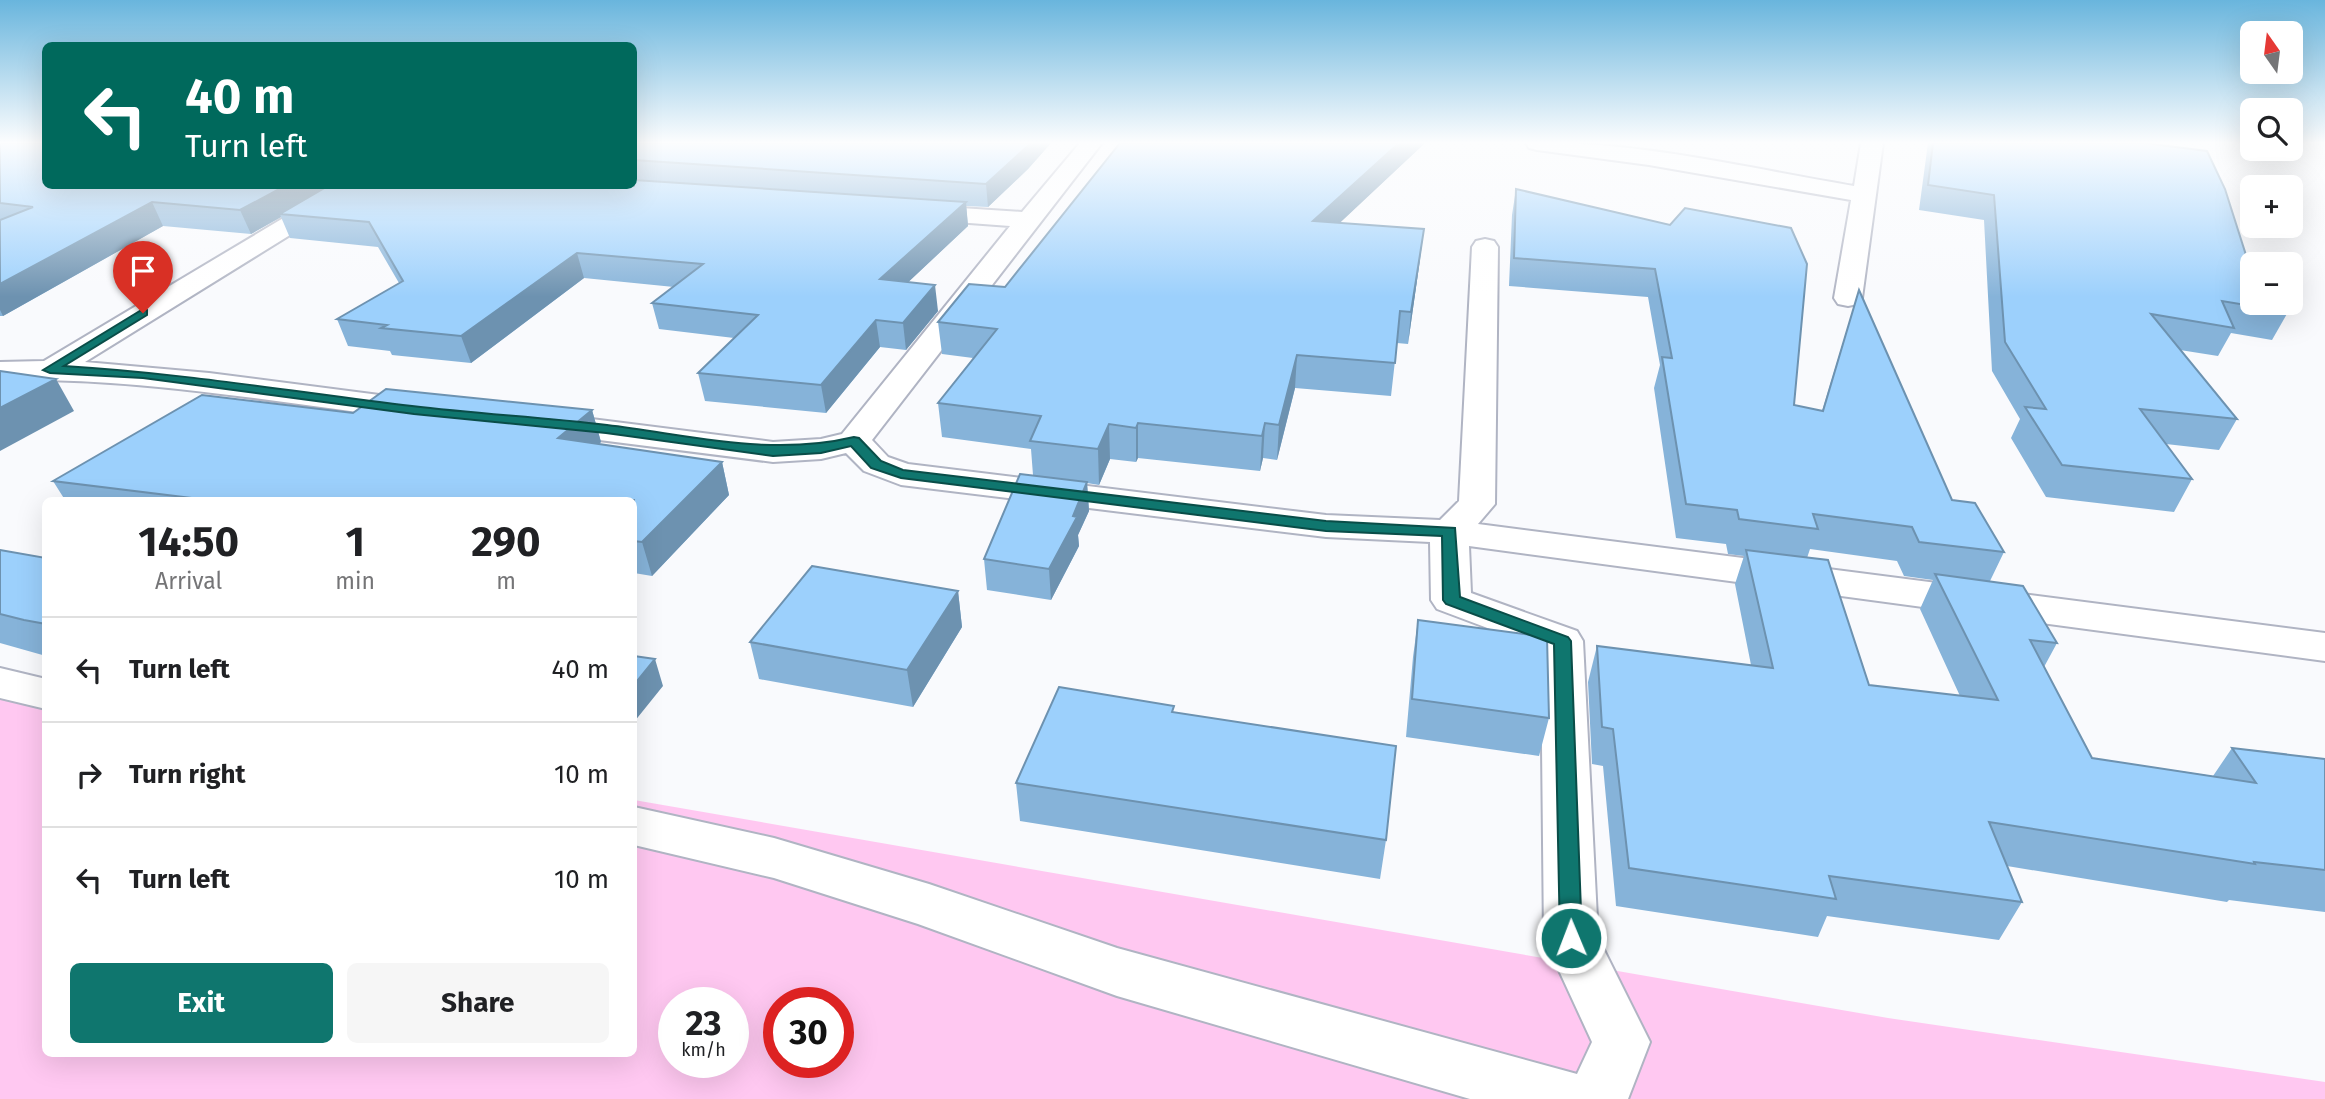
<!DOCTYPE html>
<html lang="en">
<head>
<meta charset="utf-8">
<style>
	:root { --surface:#fff; --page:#f6f6f6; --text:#202124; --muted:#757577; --line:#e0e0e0; --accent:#0f766e }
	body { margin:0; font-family:"Fira Sans",sans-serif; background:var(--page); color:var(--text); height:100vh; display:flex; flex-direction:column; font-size:26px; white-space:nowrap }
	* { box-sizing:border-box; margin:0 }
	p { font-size:23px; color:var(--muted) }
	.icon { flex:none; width:38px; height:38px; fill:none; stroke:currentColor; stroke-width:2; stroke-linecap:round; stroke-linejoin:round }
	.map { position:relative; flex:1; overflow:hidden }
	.drawer { position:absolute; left:42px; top:497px; width:595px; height:560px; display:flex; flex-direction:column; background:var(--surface); border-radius:10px; box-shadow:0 7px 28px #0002 }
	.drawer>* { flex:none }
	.top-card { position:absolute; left:42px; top:42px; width:595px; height:147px; border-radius:10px; box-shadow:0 7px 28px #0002; background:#00695c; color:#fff; overflow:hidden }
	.needle { width:46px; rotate:346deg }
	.fabs { position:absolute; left:2240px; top:21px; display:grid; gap:14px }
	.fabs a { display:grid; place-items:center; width:63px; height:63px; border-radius:10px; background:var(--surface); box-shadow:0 7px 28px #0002; font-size:35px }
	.speed { position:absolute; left:658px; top:987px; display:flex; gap:14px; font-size:35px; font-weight:700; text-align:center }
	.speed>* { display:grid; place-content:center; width:91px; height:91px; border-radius:50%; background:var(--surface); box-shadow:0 7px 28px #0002; line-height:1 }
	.speed small { font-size:18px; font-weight:400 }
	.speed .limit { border:10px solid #d22; background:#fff; color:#111 }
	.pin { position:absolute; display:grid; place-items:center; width:60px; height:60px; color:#fff; margin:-72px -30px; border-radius:50% 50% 50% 0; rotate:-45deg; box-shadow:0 0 7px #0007 }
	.pin .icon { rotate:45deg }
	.me { position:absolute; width:77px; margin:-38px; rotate:359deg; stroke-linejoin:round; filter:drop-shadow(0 0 5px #0008) }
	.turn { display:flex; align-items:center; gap:24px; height:147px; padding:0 28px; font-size:32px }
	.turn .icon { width:91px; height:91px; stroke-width:2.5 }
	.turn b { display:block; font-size:49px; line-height:60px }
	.eta { display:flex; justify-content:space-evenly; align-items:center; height:119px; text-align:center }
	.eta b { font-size:42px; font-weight:700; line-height:49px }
	.primary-button { display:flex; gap:14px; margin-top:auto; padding:14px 28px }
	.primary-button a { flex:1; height:80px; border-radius:10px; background:var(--accent); color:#fff; font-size:28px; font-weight:700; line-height:80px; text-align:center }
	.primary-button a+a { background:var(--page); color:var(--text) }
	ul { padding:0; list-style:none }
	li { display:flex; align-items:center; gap:21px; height:105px; padding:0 28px; border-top:2px solid var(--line) }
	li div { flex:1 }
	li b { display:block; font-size:26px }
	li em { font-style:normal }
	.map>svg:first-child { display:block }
</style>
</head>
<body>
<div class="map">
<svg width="2325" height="1099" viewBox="0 0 2325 1099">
	<rect width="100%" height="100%" fill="#f9fafd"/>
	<path fill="#ffc8f1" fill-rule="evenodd" d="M0,690L45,698L46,1054H634V800L1888,1018L2325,1082V1099H0ZM674,1003H733V1062H674ZM779,1003H838V1062H779Z"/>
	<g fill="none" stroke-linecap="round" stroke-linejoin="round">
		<defs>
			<path id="minor" d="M1080,143H1102L872,440L888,457L908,464L1326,515L1440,520L1459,501L1472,247L1476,241L1485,239L1494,241L1498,247L1495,504L1478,524L2325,633V661L1469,546L1471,593L1577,631L1583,641L1598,938L1650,1042L1628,1099H1470L1117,996L918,924L774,878L634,845V807L774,838L929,884L1117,948L1577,1074L1592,1042L1544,938L1541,648L1437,609L1431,600L1430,542L1326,537L901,485L864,471L846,453L821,459L773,462L544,433L532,430L527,423L532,416L544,413L773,442L821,439L842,434L1010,226L915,219L906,217L903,212L906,207L915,205L1022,212Z
				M1526,143C1636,140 1746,168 1854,186L1861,143H1883L1862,298L1858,304L1848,306L1838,304L1834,298L1851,200L1649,165L1537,150L1529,148Z
				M337,186H365L361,191L85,362L209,373L418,400L430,403L434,410L430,417L418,420C278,403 141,377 0,380V362L44,361Z
				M0,668L46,679V709L0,698Z"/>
		</defs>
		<use href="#minor" stroke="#b0b4c3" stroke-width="4"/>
		<use href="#minor" fill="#fff" fill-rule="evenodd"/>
	</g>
	<path fill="#86b3d9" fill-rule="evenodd" d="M0,143L46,186H634V143H1051L1028,169L988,207L966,206L968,226L908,282L938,311L906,350L880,347L826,413L705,401L698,373L734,338L659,329L652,303L674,287L584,278L471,363L392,355L390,351L348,346L337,319L399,283L378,247L290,238L281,217L251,234L163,226L3,316H0Z
		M1120,143H1425L1339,223L1420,259L1408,344L1397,343L1391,396L1295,388L1277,460L1263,458L1260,471L1138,458L1136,462L1110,459L1099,485L1087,483L1089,511L1078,535L1079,546L1051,600L987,590L984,559L1033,475L1031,449L942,437L938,403L973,358L942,354L938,322L1005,287Z
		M1928,143H2144L2246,255L2288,312L2272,340L2231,333L2218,356L2180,350L2237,419L2219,450L2166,444L2192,479L2174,512L2046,497L2011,438L2020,419L1992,371L1984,220L1919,210Z
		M1516,189L1670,225L1794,405L1822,411L1859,290L1952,500L2004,552L1990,581L2057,643L2044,667L2092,758L2213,776L2232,748L2325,759V912L2229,900L2227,902L2007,866L2022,902L1999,940L1827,916L1818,937L1616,906L1603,766L1592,764L1588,682L1597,646L1751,665L1735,584L1744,556L1728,554L1726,544L1676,538L1654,388L1660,365L1648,297L1509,286L1512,215ZM1810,549L1897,561L1904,576L1933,580L1920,609L1960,696L1869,685L1807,558Z
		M592,410L601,442L599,444L722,462L729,495L652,576L634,573V500H65L53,481Z
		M0,550L46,558V656L0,643Z
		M958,591L962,627L913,707L759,679L750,642Z
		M1418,620L1549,718L1539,756L1406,737L1413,657Z
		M1174,712L1386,840L1380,879L1020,821L1016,783Z"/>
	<path fill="#6d92b0" d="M1031,143H1051L1028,169L988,207L986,184Z
		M1399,143H1425L1311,250L1313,221Z
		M285,186H333L280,214L281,217L251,234L240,210Z
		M152,202L163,226L3,316L0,310V284Z
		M966,202L968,226L884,305L880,279Z
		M1424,229L1420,259L1408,344L1411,312Z
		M577,253L584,278L471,363L461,336Z
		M935,285L938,311L906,350L903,323Z
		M876,320L880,347L826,413L821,385Z
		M1297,355L1295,388L1277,460L1279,425Z
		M56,379L74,411L0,451V408Z
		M592,410L601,442L568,470L558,438Z
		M1138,423V458L1136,462V428Z
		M1265,423L1263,458L1260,471L1262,436Z
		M1109,424L1110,459L1099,485L1098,449Z
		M722,462L729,495L652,576L642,542Z
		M1087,482L1089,511L1078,535L1079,546L1051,600L1049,569Z
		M958,591L962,627L913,707L907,670Z
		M655,659L663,686L634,722V685Z"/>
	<path fill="#9cd0fc" stroke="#6d92b0" stroke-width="2" d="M0,143H46V186H285L240,210L152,202L0,284V220L33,207L0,203Z
		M634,143H1031L986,184L634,160Z
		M1120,143H1399L1313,221L1424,229L1411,312L1400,311L1395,363L1297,355L1279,425L1265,423L1262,436L1138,423L1136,428L1109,424L1098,449L1030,441L1041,416L938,403L997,329L938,322L969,284L1005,287Z
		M1933,143H2144L2207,151L2225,189L2246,255L2266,258L2269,264H2252V303H2285L2288,312L2222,301L2234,328L2151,314L2237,419L2140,409L2192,479L2062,465L2025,407L2046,409L2005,342L1994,195L1928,185Z
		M634,180L966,202L880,279L935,285L903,323L876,320L821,385L698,373L758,315L652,303L703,264L577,253L461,336L381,328L387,325L337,319L403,281L369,222L280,214L328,186H634Z
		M1516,189L1670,225L1685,208L1791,228L1807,264L1794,405L1823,411L1859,290L1952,500L1975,503L2004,552L1919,542L1912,527L1813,514L1818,529L1739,519L1737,510L1686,504L1662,357L1672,358L1655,269L1514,258Z
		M0,371L56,379L0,408Z
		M386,389L592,410L558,438L722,462L642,542L634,541V500H208L53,481L202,395L353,413Z
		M1020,474L1087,482L1073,516L1077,517L1049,569L984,559Z
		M0,550L46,558V624L24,620L0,614Z
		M1746,550L1828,560L1869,685L1998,700L1935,574L2023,586L2057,643L2030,640L2092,758L2256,783L2232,748L2325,759V870L2254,862L2255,864L1989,822L2022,902L1829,876L1836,899L1629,868L1613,729L1602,727L1597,646L1773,668Z
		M812,566L958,591L907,670L750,642Z
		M1418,620L1547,637L1549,718L1412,699Z
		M634,656L655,659L634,685Z
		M1059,687L1174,706L1172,712L1396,746L1386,840L1016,783Z"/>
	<linearGradient id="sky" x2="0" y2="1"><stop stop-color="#69b5dd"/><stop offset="0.48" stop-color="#fcfdfe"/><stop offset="1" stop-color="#fcfdfe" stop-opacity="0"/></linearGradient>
	<rect width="2325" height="297" fill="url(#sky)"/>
	<path fill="#0f766e" stroke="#0a4d48" stroke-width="2" d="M143,309L147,310V315L64,366C181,373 296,392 412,406C477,414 542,417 607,425C691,435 770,457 854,437L859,438L881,461L903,470L1326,521L1455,528L1460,597L1568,637L1571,641L1582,938L1579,945L1571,948L1563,945L1560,938L1554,644L1446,604L1443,600L1442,536L1326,531L901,478L871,468L851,446L821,453L773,456L606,433L414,414L143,378L50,373L43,370Z"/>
</svg>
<div class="fabs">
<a><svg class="needle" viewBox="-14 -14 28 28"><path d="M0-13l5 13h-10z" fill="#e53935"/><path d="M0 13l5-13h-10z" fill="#757577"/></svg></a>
<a><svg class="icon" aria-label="search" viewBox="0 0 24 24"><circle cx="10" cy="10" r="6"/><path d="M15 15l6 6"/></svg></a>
<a>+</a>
<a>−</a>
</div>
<div class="speed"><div>23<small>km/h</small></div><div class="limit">30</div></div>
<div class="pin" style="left:143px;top:313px;background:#d93025"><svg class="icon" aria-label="arrive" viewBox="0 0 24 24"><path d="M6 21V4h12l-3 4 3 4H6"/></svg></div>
<svg class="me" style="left:1571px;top:938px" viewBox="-20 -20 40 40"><circle r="17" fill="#0f766e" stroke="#fff" stroke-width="3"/><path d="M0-11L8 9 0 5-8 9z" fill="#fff"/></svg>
<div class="top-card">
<div class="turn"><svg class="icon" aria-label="left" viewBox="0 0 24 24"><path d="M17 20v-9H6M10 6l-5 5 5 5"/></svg><div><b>40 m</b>Turn left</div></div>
</div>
<section class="drawer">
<div class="eta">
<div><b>14:50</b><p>Arrival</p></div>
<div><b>1</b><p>min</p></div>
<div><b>290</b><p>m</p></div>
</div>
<ul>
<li><svg class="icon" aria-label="left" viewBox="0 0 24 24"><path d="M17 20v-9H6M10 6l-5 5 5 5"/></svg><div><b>Turn left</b></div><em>40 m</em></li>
<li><svg class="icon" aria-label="right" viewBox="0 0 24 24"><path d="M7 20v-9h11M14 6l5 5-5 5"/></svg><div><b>Turn right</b></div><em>10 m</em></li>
<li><svg class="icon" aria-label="left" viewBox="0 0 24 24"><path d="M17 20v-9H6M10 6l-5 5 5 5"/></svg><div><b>Turn left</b></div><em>10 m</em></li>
</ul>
<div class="primary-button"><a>Exit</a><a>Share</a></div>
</section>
</div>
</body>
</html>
